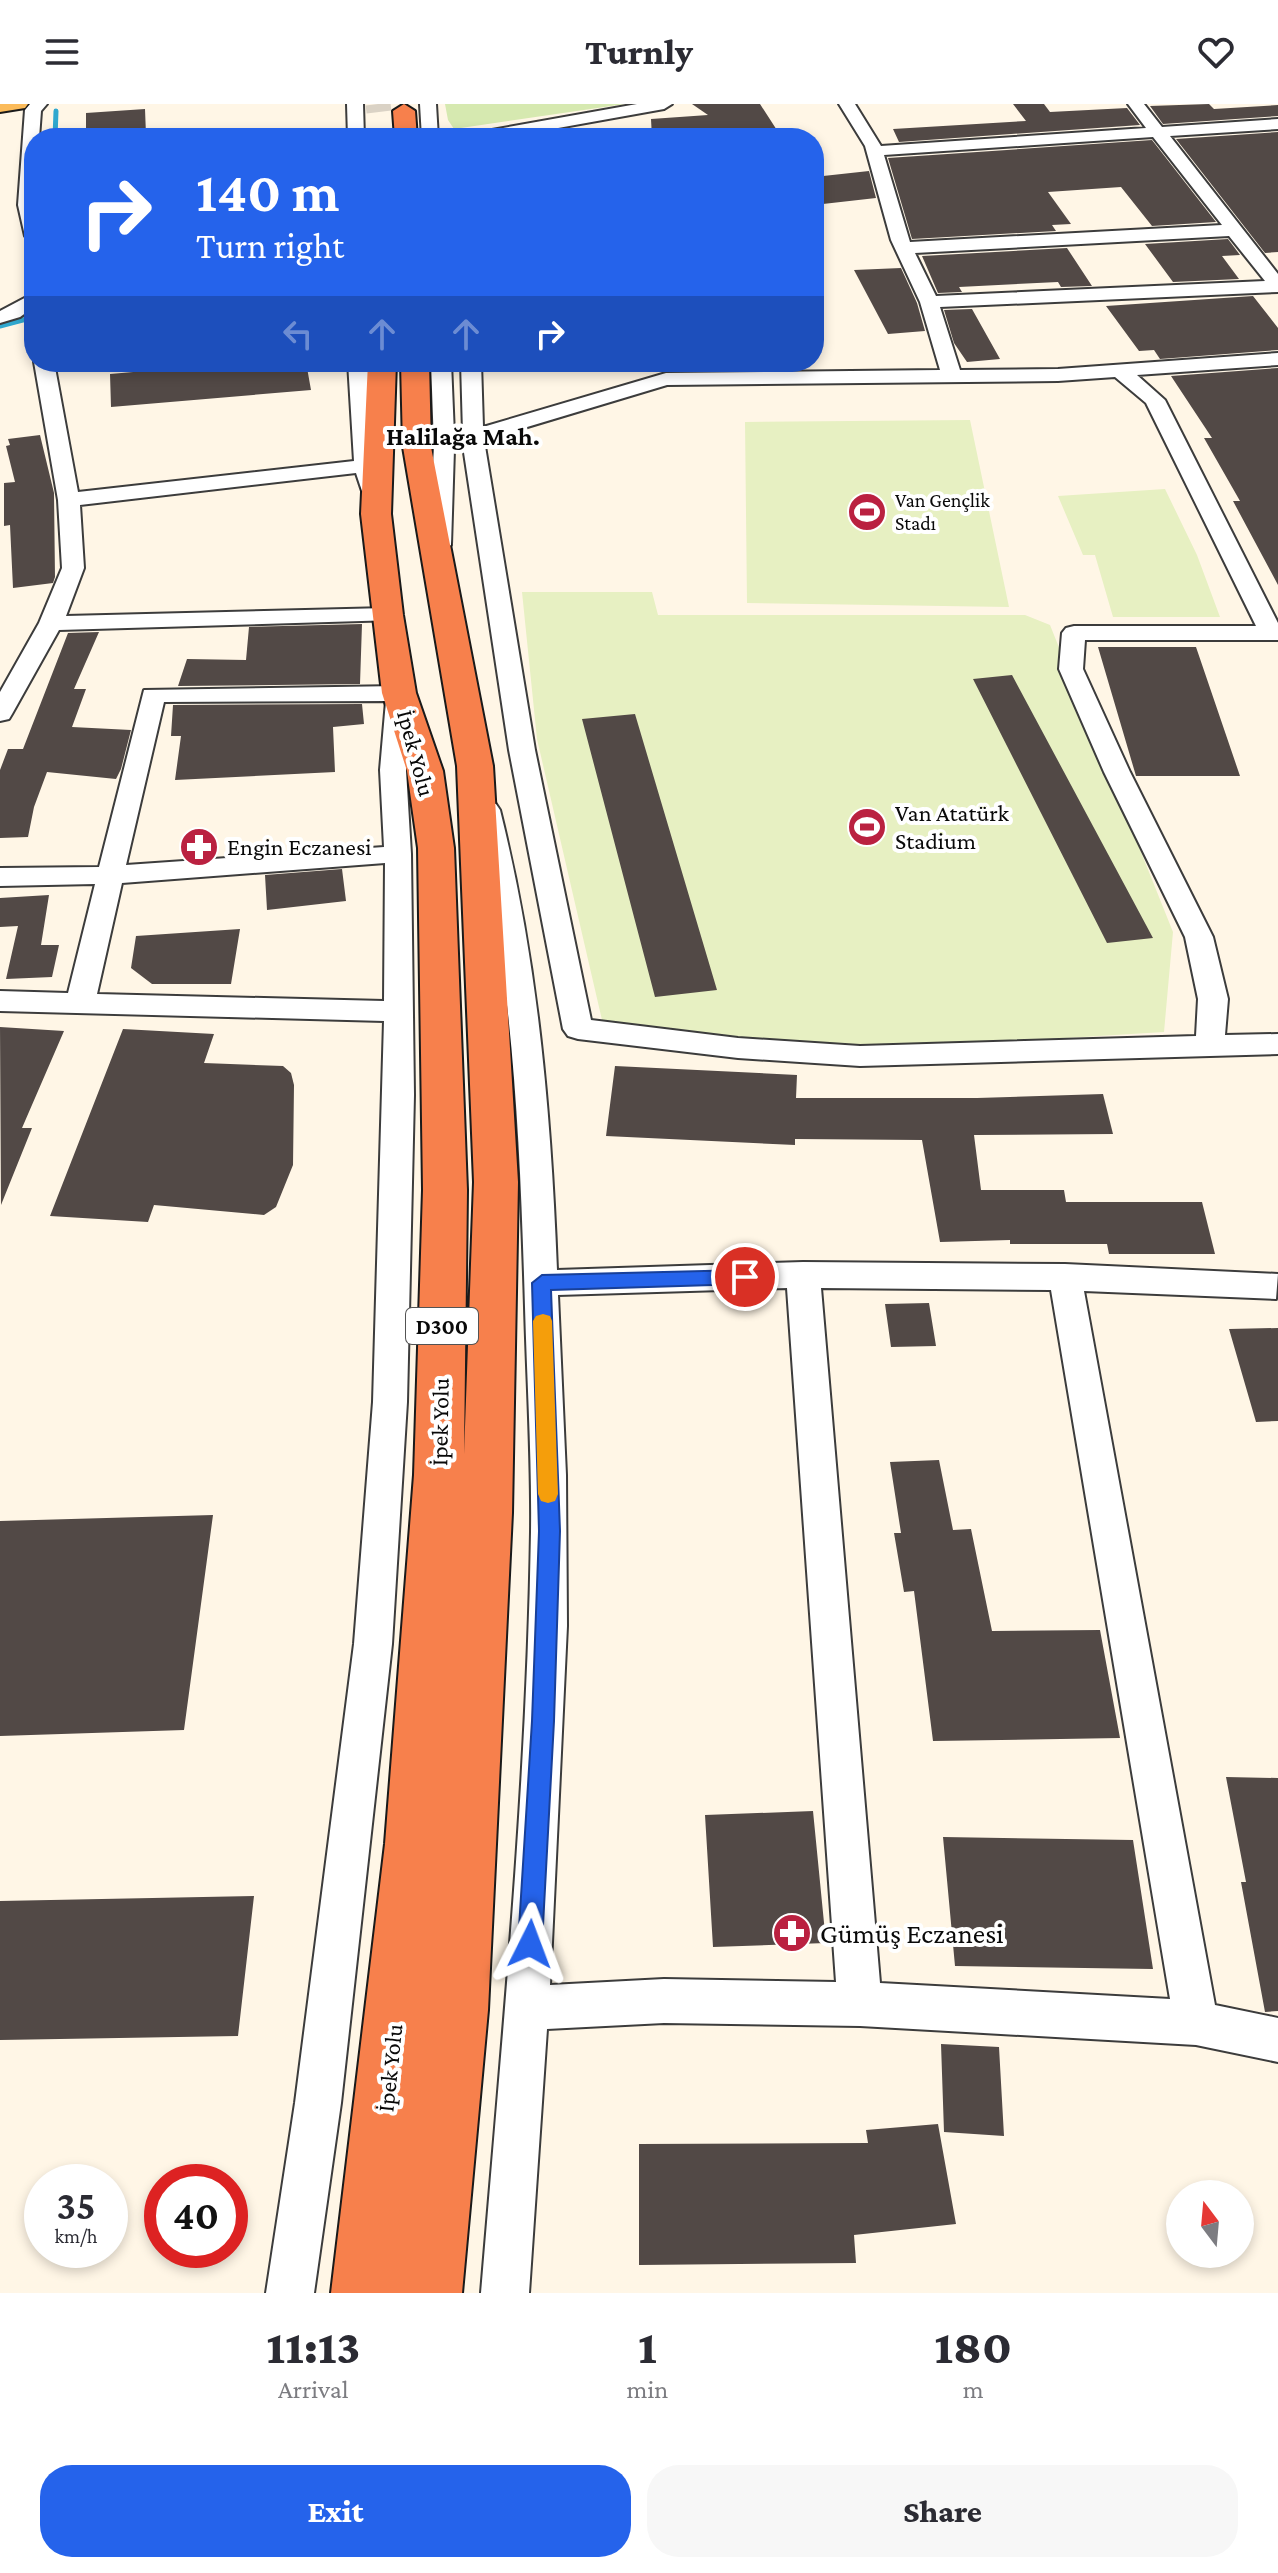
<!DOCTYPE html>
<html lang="en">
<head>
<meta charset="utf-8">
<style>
	:root { --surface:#fff; --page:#f7f7f7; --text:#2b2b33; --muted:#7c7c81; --accent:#2563eb }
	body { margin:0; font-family:"Crimson Pro",serif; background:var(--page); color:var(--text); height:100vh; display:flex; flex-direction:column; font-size:30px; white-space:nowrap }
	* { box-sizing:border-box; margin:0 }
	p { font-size:26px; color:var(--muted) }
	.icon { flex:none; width:44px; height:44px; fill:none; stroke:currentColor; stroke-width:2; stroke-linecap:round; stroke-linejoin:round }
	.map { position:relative; height:2189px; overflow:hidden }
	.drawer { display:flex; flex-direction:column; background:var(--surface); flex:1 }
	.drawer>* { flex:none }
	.hud { position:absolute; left:24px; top:24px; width:800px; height:244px; border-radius:32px; box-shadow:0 4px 12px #0003; background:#2563eb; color:#fff; overflow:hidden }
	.needle { width:52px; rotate:344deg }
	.tools { position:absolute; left:1166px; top:2076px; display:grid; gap:16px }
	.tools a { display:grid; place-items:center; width:88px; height:88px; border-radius:50%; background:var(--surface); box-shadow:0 4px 12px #0003; font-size:40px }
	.speed { position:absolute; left:24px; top:2060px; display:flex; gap:16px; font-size:40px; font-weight:700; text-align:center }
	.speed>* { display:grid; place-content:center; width:104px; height:104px; border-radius:50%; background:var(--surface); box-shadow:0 4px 12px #0003; line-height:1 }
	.speed small { font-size:20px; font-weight:400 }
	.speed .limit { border:12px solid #d22; background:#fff; color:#111 }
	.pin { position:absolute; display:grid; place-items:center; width:68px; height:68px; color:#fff; margin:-34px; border:4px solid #fff; border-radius:50%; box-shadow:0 2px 8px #0007 }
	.me { position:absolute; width:88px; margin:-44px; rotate:3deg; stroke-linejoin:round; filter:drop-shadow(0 0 6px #0008) }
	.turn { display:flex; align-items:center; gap:28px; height:168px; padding:0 40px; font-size:36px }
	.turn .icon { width:104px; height:104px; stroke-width:2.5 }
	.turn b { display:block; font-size:56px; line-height:68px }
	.lanes { display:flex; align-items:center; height:76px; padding:0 40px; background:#0003; justify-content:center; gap:40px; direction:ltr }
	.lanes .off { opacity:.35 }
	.eta { display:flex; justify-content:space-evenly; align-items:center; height:136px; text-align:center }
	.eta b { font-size:48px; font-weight:800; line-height:56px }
	.action { display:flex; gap:16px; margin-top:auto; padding:16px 40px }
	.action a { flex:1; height:92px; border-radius:32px; background:var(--accent); color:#fff; font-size:32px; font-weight:800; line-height:92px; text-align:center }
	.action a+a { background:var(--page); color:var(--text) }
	header { display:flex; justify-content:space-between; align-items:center; height:104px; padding:0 40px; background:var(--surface); font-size:36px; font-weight:800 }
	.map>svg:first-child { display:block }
</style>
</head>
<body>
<header><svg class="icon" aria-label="menu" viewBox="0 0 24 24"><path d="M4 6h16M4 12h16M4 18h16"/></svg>Turnly<svg class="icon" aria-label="heart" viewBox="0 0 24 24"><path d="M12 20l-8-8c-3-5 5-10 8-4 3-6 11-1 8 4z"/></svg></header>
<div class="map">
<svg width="1278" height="2189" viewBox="0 0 1278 2189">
	<rect width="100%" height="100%" fill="#fff6e6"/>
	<path fill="#d6e9b0" d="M445,0H625L454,25L448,16Z"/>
	<path fill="#e7f0c2" d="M970,316L1009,503L747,499L745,318Z
		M1165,385L1197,451L1220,513H1113L1095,451H1083L1058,392Z
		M522,488H652L658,511H1025L1050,521L1173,828L1164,928L1017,937L992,944L849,946L602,916L537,635Z"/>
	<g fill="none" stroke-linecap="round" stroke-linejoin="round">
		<path stroke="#30a8cf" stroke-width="5" d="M55,34L56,7
			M0,222L34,213"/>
	</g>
	<path fill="#524946" d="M692,0H760L782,34H652L651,15L708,11Z
		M1013,0H1044L1050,8L1127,4L1140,21L899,38L893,25L1026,17Z
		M1209,0L1214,5L1278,1V12L1163,20L1150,2Z
		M145,5L146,31L86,34V9Z
		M1278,28V148L1265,149L1176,35Z
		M1152,36L1216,118L1152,122L1121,83L1048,88L1071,120L1052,121L1056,127L912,135L888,54Z
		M869,67L876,94L814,101V73Z
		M1228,135L1240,151L1222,152L1239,175L1173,178L1145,140Z
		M1067,144L1092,182L1061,183L1058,178L959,183L962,188L938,189L922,152Z
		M901,164L917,199L925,227L888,230L854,166Z
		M1253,192L1278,224V246L1160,255L1154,246L1139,247L1106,202Z
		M972,205L1000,255L967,258L954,239L944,206Z
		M249,258H306L311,286L111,303L110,270Z
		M1278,264V481L1233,397H1240L1204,334H1212L1171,272Z
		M40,331L54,389L55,473L53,479L13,484L10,421L4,422V379L15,378L6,342L10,341L8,335Z
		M362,520L360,580L178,582L187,555L246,556L249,523Z
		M99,528L74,585H86L72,623L131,626L121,665L116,675L47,668L34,703L28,733L0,734V666L8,645H23L68,529Z
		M1098,543H1196L1240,672H1136Z
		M1012,571L1153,834L1107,839L973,575Z
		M362,600L364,620L333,623L335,668L175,676L181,632H171L173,601Z
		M635,610L717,886L655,893L582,615Z
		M342,765L346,797L267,806L265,771Z
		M49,791L41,841H59L52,873L6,875L18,822L0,823V794Z
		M240,825L231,880H152L131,864L136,832Z
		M0,923L64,927L22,1024H32L1,1101Z
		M123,925L214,930L204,959L283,962L291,969L294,981L293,1061L276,1103L264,1111L154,1101L148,1118L50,1112Z
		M615,962L797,971L796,994H977L1103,990L1113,1030L974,1031L981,1086H1064L1066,1098H1202L1215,1150H1109L1107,1140H1010V1136L940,1138L922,1036L795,1035V1041L606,1032Z
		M929,1199L936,1242L891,1243L885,1200Z
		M1278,1224V1317L1256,1318L1229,1225Z
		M939,1356L953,1426L971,1425L992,1527L1100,1526L1120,1634L933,1637L914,1487L904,1488L894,1429H901L890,1358Z
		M213,1411L184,1626L0,1632V1417Z
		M1226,1673L1278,1674V1907L1265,1908L1241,1778H1246Z
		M813,1707L826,1839L713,1843L705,1711Z
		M943,1733L1133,1736L1153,1865L955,1862Z
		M254,1792L238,1932L0,1936V1797Z
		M941,1940L999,1943L1004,2032L944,2028Z
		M938,2020L956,2120L854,2131L856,2159L639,2161V2040L868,2039L866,2026Z"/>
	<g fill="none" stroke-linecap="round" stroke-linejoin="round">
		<path stroke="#dad2c5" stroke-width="25" stroke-dasharray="25 13" stroke-linecap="butt" d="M378,0L379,8"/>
		<defs>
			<path id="minor" d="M30,0H47L41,7L39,34H34V137L25,132L18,101L25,6Z
				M347,0H363L364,34H348Z
				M420,0H436L438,34H422Z
				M637,0H672L664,5L502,34H467L475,29Z
				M839,0H855L881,42L1146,24L1128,0H1144L1162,23L1278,15V25L1170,32L1278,170V188L940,203L960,266L1058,265L1278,249V261L1137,271L1165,296L1278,519V536H1085L1083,565L1130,668L1213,833L1228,895L1225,931L1278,930V950L860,962L738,954L578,935L568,932L563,925L509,646L463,342L454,345L451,441L440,448L429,441L434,341L431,258H451L454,331L463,329L461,258H481L483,323L666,269L940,266L920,198L891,136L865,42ZM1153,33L1222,121L910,138L884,51ZM1229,132L1265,177L936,192L915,149ZM1115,273L1146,299L1256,522H1074L1066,524L1062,529L1059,565L1104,668L1185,833L1198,895L1196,932L860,942L738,934L591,916L535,646L484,336L667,281L1058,277Z
				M34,189V203L20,213L0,219V207Z
				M34,258H54L78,388L354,357L348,258H368L376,362L381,382L378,387H362L356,369L80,401L84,464L66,512L387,504L395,506L399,511L395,516L59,526L12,610L9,615L0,617V588L39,519L62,464L58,396Z
				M399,582L408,584L411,589L406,666L411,750L414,991L407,1298L392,1540L341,1999L314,2189H266L295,1999L354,1540L373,1298L384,917L0,907V887L68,889L95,780L0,782V764L99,763L144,586ZM386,597L380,666L384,743L126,761L164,598ZM385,759L384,897L97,890L122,779Z
				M487,698L496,700L500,706C538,858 551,1010 557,1166L803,1158L1065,1160L1278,1170L1276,1195L1084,1187L1215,1901L1278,1914V1958L1196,1941L860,1922L664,1919L547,1925L529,2189H481C502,1936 527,1682 531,1428C532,1353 527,1278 525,1203C520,1033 513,872 474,706L478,700ZM787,1184L836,1878L664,1875L550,1881L567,1522L566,1371L558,1191ZM821,1184L1051,1186L1170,1895L880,1879Z"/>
			<path id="major" d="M0,0H28L25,4L0,8Z"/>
			<path id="highway" d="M404,0L415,7L417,34H395L393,7Z
				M368,258H396L391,410L403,511L416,589L443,667L454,744L467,1086L464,1350L474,1078L457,662L403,343L401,258H429L431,343L493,662L518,1078L512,1409L488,1906L462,2189H331L385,1740L414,1371L423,1086L418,744L407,667L382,589L361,410Z"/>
		</defs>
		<use href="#minor" stroke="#3c3c3c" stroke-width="4"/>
		<use href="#major" stroke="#1a1a1a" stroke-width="4"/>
		<use href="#highway" stroke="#1a1a1a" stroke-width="4"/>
		<use href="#minor" fill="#fff" fill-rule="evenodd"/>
		<use href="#major" fill="#fbbb5a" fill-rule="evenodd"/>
		<use href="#highway" fill="#f7804c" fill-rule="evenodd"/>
	</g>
	<path fill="#2563eb" stroke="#184099" stroke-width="2" d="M745,1166L754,1173L745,1180L551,1186L560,1427L554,1617L542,1840L538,1849L530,1853L521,1849L518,1840L532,1617L539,1427L532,1179L542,1171Z"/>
	<path fill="#f59e0b" d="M543,1210L550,1212L552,1217L558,1390L555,1397L548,1399L541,1397L538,1390L533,1217L536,1212Z"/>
	<defs>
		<symbol id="stadium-disc" viewBox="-11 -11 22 22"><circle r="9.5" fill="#ba2140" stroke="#fff"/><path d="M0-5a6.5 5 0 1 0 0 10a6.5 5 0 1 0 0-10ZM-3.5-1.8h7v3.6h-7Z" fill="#fff"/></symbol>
		<symbol id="pharmacy-disc" viewBox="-11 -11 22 22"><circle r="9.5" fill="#ba2140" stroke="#fff"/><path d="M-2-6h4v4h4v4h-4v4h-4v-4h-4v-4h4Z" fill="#fff"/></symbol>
	</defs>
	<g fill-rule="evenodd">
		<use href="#stadium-disc" x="845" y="386" width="44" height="44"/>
		<use href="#stadium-disc" x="845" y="701" width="44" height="44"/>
		<use href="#pharmacy-disc" x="177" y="721" width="44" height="44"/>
		<use href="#pharmacy-disc" x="770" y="1807" width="44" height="44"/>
	</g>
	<g text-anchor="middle" stroke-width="8" stroke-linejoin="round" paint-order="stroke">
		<g font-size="20" fill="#090909" stroke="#fff" text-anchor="start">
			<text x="895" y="403">Van Gençlik<tspan x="895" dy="23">Stadı</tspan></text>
		</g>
		<rect fill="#fff" stroke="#535353" stroke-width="2" x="406" y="1204" width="72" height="36" rx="6"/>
		<g font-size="22" font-weight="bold" fill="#090909">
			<text x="442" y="1230">D300</text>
		</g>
		<g font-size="24" fill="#090909" stroke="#fff">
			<text transform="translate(416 649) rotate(75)" y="8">İpek Yolu</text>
			<text transform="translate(440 1318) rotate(-89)" y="8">İpek Yolu</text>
			<text transform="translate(390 1964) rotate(-84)" y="8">İpek Yolu</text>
		</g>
		<g font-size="24" fill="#090909" stroke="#fff" text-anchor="start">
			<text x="895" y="717">Van Atatürk<tspan x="895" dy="28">Stadium</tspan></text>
			<text x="227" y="751">Engin Eczanesi</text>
		</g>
		<g font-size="26" font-weight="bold" fill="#090909" stroke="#fff">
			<text x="463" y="341">Halilağa Mah.</text>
		</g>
		<g font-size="28" fill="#090909" stroke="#fff" text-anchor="start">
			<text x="820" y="1839">Gümüş Eczanesi</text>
		</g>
	</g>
</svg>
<div class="tools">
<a><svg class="needle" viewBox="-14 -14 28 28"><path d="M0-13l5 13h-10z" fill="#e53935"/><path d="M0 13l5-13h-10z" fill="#7c7c81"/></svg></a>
</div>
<div class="speed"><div>35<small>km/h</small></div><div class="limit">40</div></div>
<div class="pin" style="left:745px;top:1173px;background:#d93025"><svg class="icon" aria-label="arrive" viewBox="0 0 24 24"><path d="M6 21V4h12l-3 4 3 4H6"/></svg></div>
<svg class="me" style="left:530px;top:1840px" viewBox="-20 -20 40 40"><path d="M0-17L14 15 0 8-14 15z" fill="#2563eb" stroke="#fff" stroke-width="4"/></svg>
<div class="hud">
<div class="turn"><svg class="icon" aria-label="right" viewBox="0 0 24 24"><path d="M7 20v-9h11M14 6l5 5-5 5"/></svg><div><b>140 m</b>Turn right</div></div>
<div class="lanes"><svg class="icon off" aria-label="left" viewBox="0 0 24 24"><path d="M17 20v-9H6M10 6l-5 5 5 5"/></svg><svg class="icon off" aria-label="ahead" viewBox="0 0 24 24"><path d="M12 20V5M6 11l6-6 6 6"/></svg><svg class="icon off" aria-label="ahead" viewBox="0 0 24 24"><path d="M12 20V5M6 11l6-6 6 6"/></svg><svg class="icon" aria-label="right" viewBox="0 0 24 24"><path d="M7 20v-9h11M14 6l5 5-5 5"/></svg></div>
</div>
</div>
<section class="drawer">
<div class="eta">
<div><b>11:13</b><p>Arrival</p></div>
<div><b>1</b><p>min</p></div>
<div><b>180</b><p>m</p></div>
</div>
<div class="action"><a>Exit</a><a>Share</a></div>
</section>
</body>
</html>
